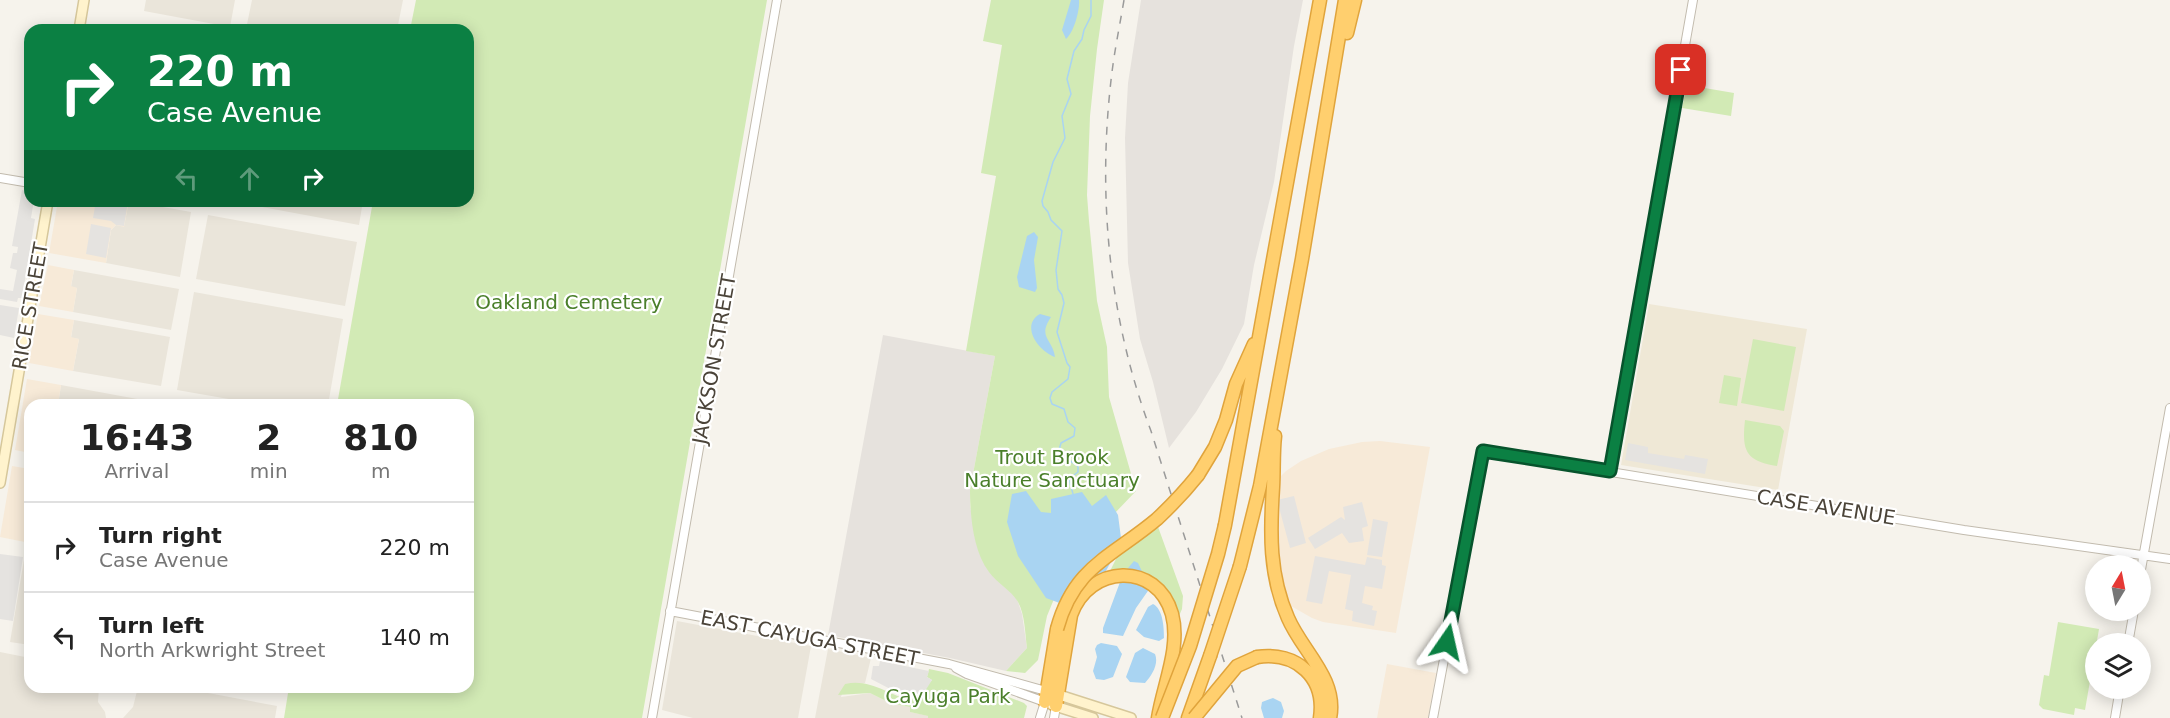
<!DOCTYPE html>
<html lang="en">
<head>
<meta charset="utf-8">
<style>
	:root { --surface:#fff; --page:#f2f2f2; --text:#222; --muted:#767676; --line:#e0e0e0 }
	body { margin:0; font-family:"DejaVu Sans",sans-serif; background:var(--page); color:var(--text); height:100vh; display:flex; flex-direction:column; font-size:22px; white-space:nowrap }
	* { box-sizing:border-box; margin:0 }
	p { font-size:20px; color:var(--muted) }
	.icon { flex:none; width:33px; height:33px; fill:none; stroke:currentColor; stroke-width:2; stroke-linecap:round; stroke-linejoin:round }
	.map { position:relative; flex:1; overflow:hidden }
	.drawer { position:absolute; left:24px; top:399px; width:450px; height:294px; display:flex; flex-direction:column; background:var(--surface); border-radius:18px; box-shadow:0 3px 15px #0003 }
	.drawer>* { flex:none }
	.top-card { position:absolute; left:24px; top:24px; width:450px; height:183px; border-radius:18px; box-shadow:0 3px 15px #0003; background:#0b8043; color:#fff; overflow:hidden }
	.needle { width:39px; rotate:10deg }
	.controls { position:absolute; left:2085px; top:555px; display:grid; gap:12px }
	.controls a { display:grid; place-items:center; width:66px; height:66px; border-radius:50%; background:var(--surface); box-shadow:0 3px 15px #0003; font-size:30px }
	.pin { position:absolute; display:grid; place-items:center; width:51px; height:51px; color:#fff; margin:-26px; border-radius:12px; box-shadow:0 3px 9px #0006 }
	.me { position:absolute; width:66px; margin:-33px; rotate:11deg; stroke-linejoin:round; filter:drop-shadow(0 0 4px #0008) }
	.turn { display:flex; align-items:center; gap:21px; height:126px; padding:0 24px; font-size:27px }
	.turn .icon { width:78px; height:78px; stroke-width:2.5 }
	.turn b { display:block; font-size:42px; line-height:51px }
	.lanes { display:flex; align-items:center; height:57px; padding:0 24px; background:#0003; justify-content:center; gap:30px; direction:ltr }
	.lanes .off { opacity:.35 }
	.eta { display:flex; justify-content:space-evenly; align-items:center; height:102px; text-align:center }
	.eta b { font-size:36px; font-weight:700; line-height:42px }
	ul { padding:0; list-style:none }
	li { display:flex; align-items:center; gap:18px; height:90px; padding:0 24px; border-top:2px solid var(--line) }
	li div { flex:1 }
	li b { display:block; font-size:22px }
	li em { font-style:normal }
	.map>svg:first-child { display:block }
</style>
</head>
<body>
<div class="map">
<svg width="2170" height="718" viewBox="0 0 2170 718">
	<rect width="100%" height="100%" fill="#f6f3ec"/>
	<path fill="#eae5da" d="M146,0H235L230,27L144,11Z
		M252,0H403L397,30H249L246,29Z
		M129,201L191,212L180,277L106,263L111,230L116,225L124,226Z
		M229,201H363L359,225Z
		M208,215L357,242L345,306L196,279Z
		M74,270L179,289L171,330L73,312L77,288L71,287Z
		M194,292L343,319L328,405H263L177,390Z
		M74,320L170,337L161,386L73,371L79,339L71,338Z
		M61,385L159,403L158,405H58Z
		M25,554L30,555V645L10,642Z
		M677,621L811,646L798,718H693L662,710Z
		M828,649L871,658L865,683L845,684L841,697L870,693L890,703L911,707L910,712L929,716L928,718H815Z
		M0,652L30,658V687H99L98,702L105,712L106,718H0Z
		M138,687H176L277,706L275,718H123L133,707Z"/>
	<path fill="#f7ead8" d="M58,201H129L124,227L116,225L111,230L106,263L49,253Z
		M48,265L74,270L71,286L77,288L73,312L39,306Z
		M38,314L74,320L71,337L79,339L73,371L29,363Z
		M27,379L61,385L58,405H30V453L15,450Z
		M1380,441L1430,447L1396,633L1323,622L1312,618L1291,606L1286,602L1273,533L1278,479L1286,471L1301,461L1329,449L1362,442Z
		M12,466L30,469V543L0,537Z
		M1387,664L1436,673L1428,718H1377Z"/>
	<path fill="#e6e2dd" d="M1141,0H1303L1294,46L1274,182L1254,265L1244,324L1222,369L1196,412L1169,448L1153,382L1140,339L1128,263L1125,138L1128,83Z
		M883,335L995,356L970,490V505L972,518L1018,602L1022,614L1027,648L1006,671L950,658L828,635Z"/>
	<path fill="#efe8d6" d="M1649,304L1807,329L1778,490L1621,465Z"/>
	<path fill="#d2eab5" d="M416,0H767L642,718H284L289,687H468V405H337L373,201H468V30H410Z
		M991,0H1104L1097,49L1090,116L1087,195L1089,221L1097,301L1107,347L1109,397L1136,491L1070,560L1047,616L1038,660L1025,673L1006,671L1027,648C1025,633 1025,615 1018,602C1011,590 997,583 989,572C973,551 970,515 970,490L995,356L966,351L996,176L981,173L1002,45L983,41Z
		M1687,85L1734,93L1731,116L1682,108Z
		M1753,339L1796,347L1784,411L1741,403Z
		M1724,375L1741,378L1737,406L1719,403Z
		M1745,420L1780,426L1784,431L1777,466C1744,461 1742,449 1745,420Z
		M1157,524L1183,596L1182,609L1176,623L1166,594L1117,571H1110L1121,549Z
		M2058,622L2099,629L2085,710L2075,708L2074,715L2043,709L2039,705L2044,675L2049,676Z
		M929,669L948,673L1024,703L1027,706L1024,718H928V716L910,712V707L890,703L870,693L838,695L845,684C870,678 889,695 912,701L913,696H916L932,680L927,677Z"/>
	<path fill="#e5e3e0" d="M22,190L30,192V201H38L39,203L33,206L31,218L35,219L22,298H18L17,302L0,299V289L13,291L17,270L10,268L13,253H17L18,247L12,246Z
		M96,201H128L124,226L116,225L111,221L93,218Z
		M91,224L111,228L106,258L86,254Z
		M0,305L19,308L14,338L0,335Z
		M1628,443L1648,447V453L1684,459L1685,455L1708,459L1705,474L1625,460Z
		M1294,496L1306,543L1290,548L1277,500Z
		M1362,502L1368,526L1362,528L1364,541L1349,543L1342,533L1315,549L1308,538L1341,517L1345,520L1343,507Z
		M1373,519L1388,522L1382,557L1367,555Z
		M0,554L23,557L13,621L0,619Z
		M1315,556L1365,565L1367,557L1382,560V565L1386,566L1382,589L1365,586L1362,603L1373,606L1372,610L1377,611L1374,626L1352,621L1353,611L1345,609L1351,575L1329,571L1322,604L1306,601Z
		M880,661L929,671L927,677L932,680L920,699L916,696L898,693L871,679L873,666H879Z"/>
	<path fill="#a9d4f2" d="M1071,0H1079C1080,10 1074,32 1066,39L1062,30Z
		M1034,232L1038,237L1034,260L1037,288L1035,292L1019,287L1017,277L1027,236Z
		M1040,314L1051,317C1037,338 1053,339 1055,357C1038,351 1020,325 1040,314Z
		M1026,491L1041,512L1051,513V499L1082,492L1092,506L1106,495L1118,515L1121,538L1118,549L1102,578L1073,608L1046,598L1018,556L1007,522L1012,494Z
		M1134,561L1138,563L1150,588L1136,608L1123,636L1103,633V628L1123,574Z
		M1153,604C1163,609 1164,627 1164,638L1159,641L1144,637L1136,630L1148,607Z
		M1101,643L1117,646L1122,654L1113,677L1104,680L1096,679L1093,671L1097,657L1095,649L1097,645Z
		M1143,648L1155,654C1159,664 1152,675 1145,683L1130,682L1126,677L1135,653Z
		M1273,698L1281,702L1284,711L1282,718H1264L1261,708L1262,702Z"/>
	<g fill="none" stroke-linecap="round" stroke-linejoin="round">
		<path stroke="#a9d4f2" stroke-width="1.5" d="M1073,494L1069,479L1078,472V466L1061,455L1059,450L1061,443L1074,436L1075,428L1068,422L1064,409L1052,404L1050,398L1052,392L1068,379L1070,367L1067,363L1057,332L1064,303L1062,295L1058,289L1056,270L1062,231L1051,220L1048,212L1043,206L1042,201L1053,162L1065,138L1062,116L1071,94L1067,79L1074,51L1082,39L1084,30L1091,16V0"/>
		<defs>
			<path id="tertiary" d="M0,178L30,183
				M1610,471L1693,0
				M2140,575L2170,408
				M670,611L949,664L1046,691
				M2128,644L2134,610
				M956,668L967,674L1045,702L1040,718
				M652,718L777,0
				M1054,718L1056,706
				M1433,718L1483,451L1964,530L2170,559
				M2115,718L2120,688"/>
			<path id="secondary" d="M79,30L84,0
				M0,483L48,201
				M1053,693L1131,718
				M1052,705L1093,718"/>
			<path id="motorway" d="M1347,33L1355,0
				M1275,436C1273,453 1274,470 1273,487C1270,533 1269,575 1288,618C1302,651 1338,679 1330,718
				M1198,475L1215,447L1226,420L1236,384L1254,344
				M1225,525L1320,0
				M1240,566L1260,486L1302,259L1345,0
				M1257,657C1297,651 1326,678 1320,718
				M1045,702L1057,629
				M1056,706L1071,615C1089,564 1157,561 1172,614C1181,648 1163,685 1158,718
				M1188,718L1210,656"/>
		</defs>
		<use href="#tertiary" stroke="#c2bbae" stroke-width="10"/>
		<use href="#secondary" stroke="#d6c79b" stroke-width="12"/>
		<use href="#motorway" stroke="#e0a43c" stroke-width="15"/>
		<use href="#tertiary" stroke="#fff" stroke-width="8"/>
		<use href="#secondary" stroke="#fff3cd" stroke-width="9"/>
		<use href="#motorway" stroke="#ffcf6e" stroke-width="12"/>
		<path stroke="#9a9a9a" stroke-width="1.5" stroke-dasharray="8 8" stroke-linecap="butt" d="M1124,0C1120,24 1115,48 1112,72C1097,192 1108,317 1151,431L1242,718"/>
		<defs>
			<path id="motorway-bridge" d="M1057,629C1074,566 1112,557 1157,519C1172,505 1186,490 1198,475
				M1210,656L1240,566
				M1162,718L1190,646L1218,554L1225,525
				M1194,718L1237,666L1257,657"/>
		</defs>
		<use href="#motorway-bridge" stroke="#e0a43c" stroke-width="15" stroke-linecap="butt"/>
		<use href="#motorway-bridge" stroke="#ffcf6e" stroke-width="12"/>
	</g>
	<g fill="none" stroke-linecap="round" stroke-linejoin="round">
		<defs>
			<path id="route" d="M1447,642L1483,451L1610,471L1681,70"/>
		</defs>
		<use href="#route" stroke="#07532c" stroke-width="15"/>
		<use href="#route" stroke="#0b8043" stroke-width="10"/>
	</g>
	<g text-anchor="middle" stroke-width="4.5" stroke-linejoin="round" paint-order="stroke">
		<g font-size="20" fill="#4a7f2a" stroke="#fff">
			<text x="569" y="309">Oakland Cemetery</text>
			<text x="1052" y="464">Trout Brook<tspan x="1052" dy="23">Nature Sanctuary</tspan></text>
			<text x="948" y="703">Cayuga Park</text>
		</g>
		<g font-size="20" fill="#4b4439" stroke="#fff">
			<text transform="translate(30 306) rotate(-80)" y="7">RICE STREET</text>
			<text transform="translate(714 359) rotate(-80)" y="7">JACKSON STREET</text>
			<text transform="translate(1826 507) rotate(9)" y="7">CASE AVENUE</text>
			<text transform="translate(810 638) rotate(11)" y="7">EAST CAYUGA STREET</text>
		</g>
	</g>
</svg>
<div class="controls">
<a><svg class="needle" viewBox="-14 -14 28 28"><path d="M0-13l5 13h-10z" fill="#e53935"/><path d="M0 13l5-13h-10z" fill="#767676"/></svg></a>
<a><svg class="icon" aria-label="layers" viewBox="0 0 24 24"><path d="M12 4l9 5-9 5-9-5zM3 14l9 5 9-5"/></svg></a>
</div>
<div class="pin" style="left:1681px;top:70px;background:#d93025"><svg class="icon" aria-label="arrive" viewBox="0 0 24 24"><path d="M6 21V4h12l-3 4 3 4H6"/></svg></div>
<svg class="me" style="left:1447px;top:642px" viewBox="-20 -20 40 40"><path d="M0-17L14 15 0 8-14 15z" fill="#0b8043" stroke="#fff" stroke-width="4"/></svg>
<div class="top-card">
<div class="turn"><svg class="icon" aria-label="right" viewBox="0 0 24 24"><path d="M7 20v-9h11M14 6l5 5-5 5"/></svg><div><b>220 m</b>Case Avenue</div></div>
<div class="lanes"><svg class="icon off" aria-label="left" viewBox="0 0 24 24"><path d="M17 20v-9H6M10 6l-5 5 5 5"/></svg><svg class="icon off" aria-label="ahead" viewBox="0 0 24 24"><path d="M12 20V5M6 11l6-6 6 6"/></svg><svg class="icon" aria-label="right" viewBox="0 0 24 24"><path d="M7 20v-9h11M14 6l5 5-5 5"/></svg></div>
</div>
<section class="drawer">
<div class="eta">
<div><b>16:43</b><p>Arrival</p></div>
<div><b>2</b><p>min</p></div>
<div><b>810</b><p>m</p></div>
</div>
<ul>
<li><svg class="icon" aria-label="right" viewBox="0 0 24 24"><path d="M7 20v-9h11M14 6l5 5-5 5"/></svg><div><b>Turn right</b><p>Case Avenue</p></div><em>220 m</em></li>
<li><svg class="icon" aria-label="left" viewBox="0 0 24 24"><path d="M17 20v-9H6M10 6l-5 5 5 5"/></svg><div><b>Turn left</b><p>North Arkwright Street</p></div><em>140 m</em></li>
</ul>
</section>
</div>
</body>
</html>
